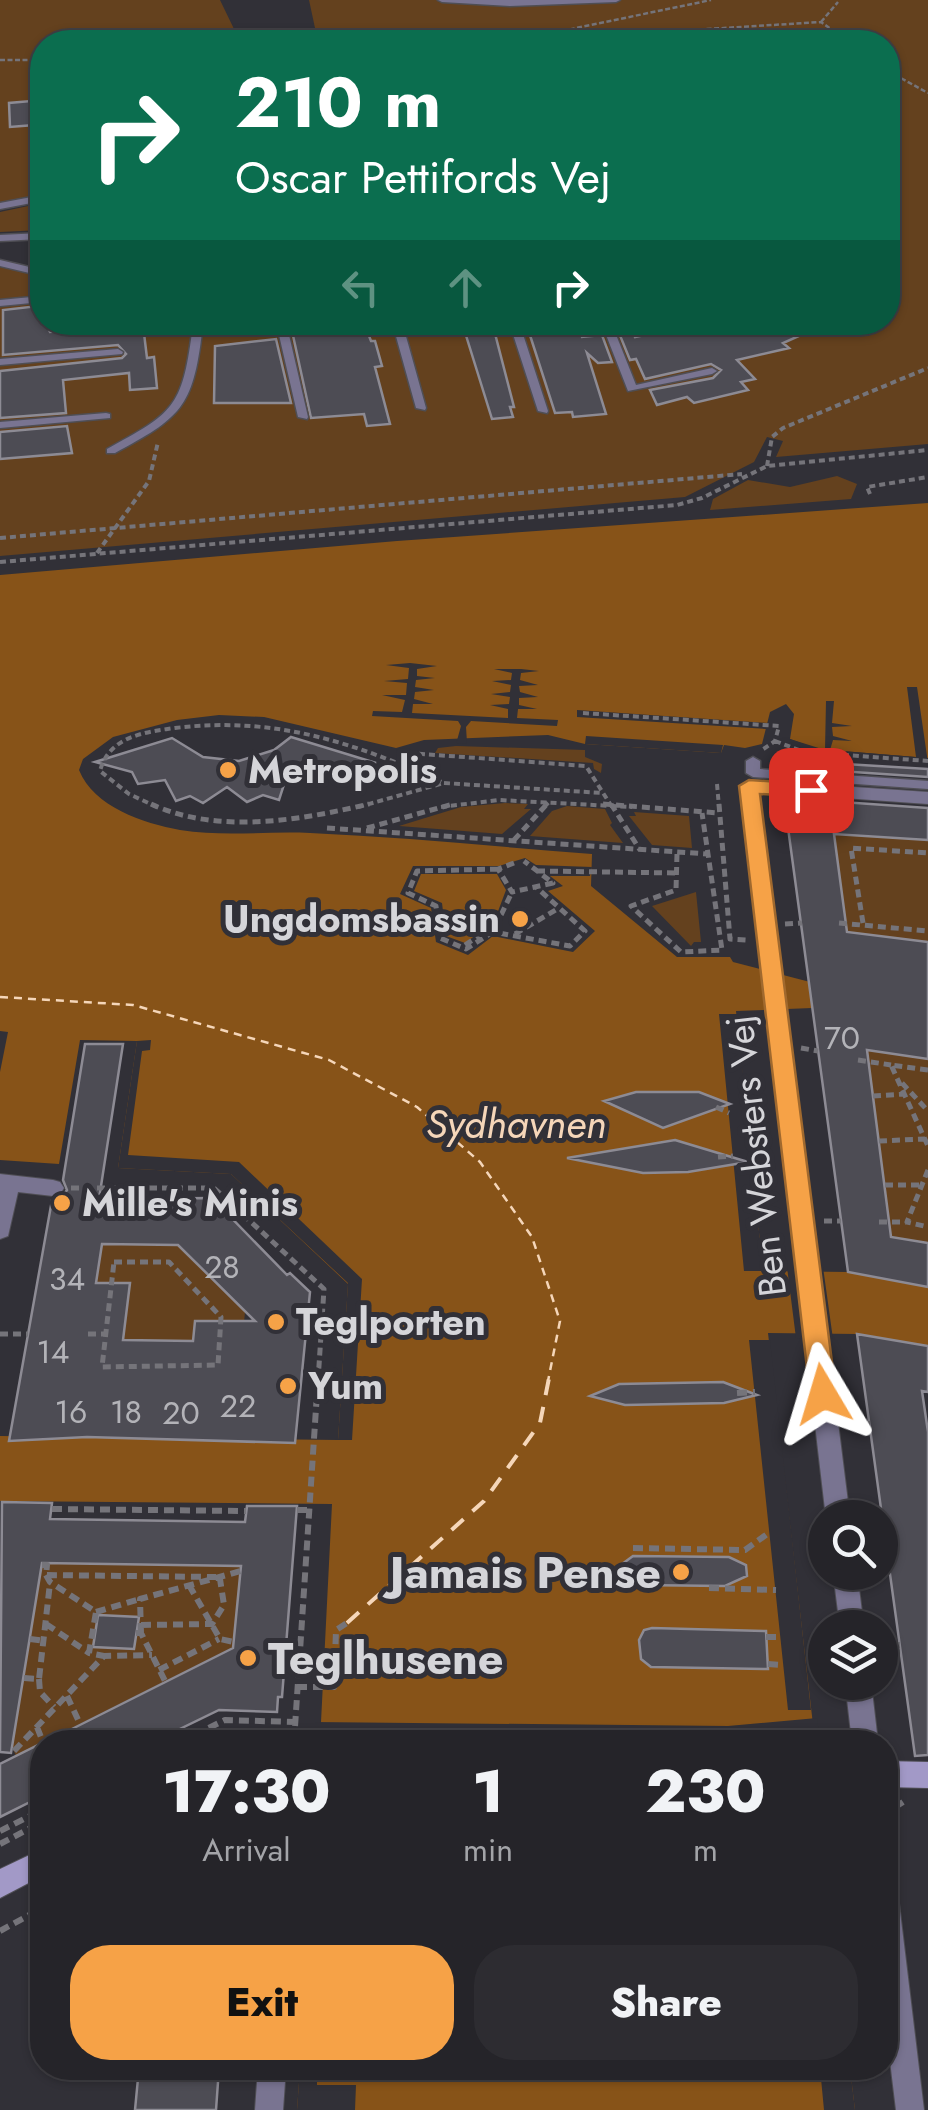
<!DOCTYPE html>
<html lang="en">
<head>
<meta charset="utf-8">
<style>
	:root { --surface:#252429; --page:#2d2c31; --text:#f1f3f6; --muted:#a3a4a8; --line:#424146; --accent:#f6a247 }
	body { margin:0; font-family:Jost,sans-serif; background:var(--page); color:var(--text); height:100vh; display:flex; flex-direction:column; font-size:38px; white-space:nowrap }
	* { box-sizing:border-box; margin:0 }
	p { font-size:32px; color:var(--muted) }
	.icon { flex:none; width:55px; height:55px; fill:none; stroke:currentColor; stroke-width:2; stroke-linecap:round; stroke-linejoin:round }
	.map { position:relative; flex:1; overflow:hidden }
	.sheet { position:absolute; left:30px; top:1730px; width:868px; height:350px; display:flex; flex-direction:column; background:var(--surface); border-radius:40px; box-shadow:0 2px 8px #0004,0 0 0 2px var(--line) }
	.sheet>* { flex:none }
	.banner { position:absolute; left:30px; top:30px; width:870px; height:305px; border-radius:40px; box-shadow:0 2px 8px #0004,0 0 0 2px var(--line); background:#0b6e4f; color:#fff; overflow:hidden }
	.fabs { position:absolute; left:808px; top:1500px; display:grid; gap:20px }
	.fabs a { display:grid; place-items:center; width:90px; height:90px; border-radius:50%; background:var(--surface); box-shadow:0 2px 8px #0004,0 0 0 2px var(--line); font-size:50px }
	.pin { position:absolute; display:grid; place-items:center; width:85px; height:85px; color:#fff; margin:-42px; border-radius:20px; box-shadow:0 5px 15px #0006 }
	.me { position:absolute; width:110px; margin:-55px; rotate:353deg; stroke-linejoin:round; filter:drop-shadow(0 0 8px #0008) }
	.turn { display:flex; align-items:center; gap:35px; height:210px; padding:0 40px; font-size:45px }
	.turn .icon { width:130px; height:130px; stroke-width:2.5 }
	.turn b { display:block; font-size:70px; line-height:85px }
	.lanes { display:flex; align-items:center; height:95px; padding:0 40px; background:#0003; justify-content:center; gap:50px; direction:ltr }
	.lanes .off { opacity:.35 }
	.eta { display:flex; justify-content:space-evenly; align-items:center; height:170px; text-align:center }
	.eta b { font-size:60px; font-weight:800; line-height:70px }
	.primary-button { display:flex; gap:20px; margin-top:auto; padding:20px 40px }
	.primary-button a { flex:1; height:115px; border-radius:40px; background:var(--accent); color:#111; font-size:40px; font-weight:800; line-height:115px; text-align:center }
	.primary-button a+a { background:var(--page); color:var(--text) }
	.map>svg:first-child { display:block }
</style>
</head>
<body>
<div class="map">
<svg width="928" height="2110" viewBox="0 0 928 2110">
	<rect width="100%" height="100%" fill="#313037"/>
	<path fill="#64411e" d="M0,0H220L234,29L315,28L309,0H928V444L776,457L783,441L767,437L754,462L685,497L0,556V267L42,276V322L146,323L164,333L223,330L259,322H888V42H42V194L0,203Z
		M42,203V230L0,232V212Z
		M837,476L857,484L851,499L710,510L713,499L748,480L790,487Z
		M456,746L585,750V757L602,764L601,773L594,769L593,763L435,753L438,748Z
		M505,803L528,804L524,809H531L502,834L399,826L461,807Z
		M567,806L605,809L612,823L610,825L623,843L530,836L552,811Z
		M634,812L689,816L692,848L652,845L629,816H636Z
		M834,834L928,840V942L840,933L845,920Z
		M696,892L701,942H694L691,946L652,906Z
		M857,1048L928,1059V1243L880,1234L887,1205L870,1072Z
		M102,1244L178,1245L245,1312L238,1387L80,1385Z
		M42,1563L241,1565L233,1647L16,1756L12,1747Z"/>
	<path fill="#875318" d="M928,503V758L817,749L790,739L794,714L786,704L770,712L762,744L745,748L724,745L721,753L585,744L548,735L424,740L396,748L264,717L219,715L177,720L113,737L83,759L79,770C94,807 143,823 180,830C224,837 266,831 310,833C404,837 498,847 592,854L591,886L677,957H730L733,962L810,982L928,1022L812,1008L736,1011L763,1271L848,1272L928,1287V1346L857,1334L768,1333L815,1742H320L332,1504L0,1501V1436L338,1440L348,1284L231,1174L118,1168L137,1041L80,1040L59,1164L0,1160V1072L8,1032L0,1031V575L397,541Z
		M300,2068H850L855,2110H297Z"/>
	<path fill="#313037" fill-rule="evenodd" d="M410,663L437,666L417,669V676L435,678L416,680L415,687L434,690L415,692L414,699L433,704H413L412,713L508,718V709L490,705L509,704L510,697L491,694L510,692L511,685L492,681L511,680L512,673L494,669H521L539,671L521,673L520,680L538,685L519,686L520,692L538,697L519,698V705L537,709H518L517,718L558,720L557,726L471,721L466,727L467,743L456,744L461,726L458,721L372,716L373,711L402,712L405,700L382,695H406L407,683L384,681L408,679L409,668L386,665Z
		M907,687H917L928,763L817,754L789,744L790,739L825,750L826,701H834L832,723L852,726L832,727L833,736L852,741L833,740L830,750L916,757Z
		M577,710L768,723L766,729L577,717Z
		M586,736L723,745L721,753L585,744Z
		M525,858L536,865L592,867L590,876H550L563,886L548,891L595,931L573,952L493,936L468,955L436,942L431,908L400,894L413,866H499ZM421,874H497L506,890L494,922L465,943L446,936L442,903L414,891Z
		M719,1014H737L763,1271H744Z
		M151,1040L150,1050L142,1051L128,1155L239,1162L362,1279L352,1440H338L348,1283L231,1174L118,1168L137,1041Z
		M787,1267H823L833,1339L796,1338Z
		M749,1340H770L811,1710H788Z
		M817,1718L820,1742H315V1722L728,1726Z
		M300,2068H317V2085H356L355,2110H297Z
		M820,2068H850L855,2110H824Z"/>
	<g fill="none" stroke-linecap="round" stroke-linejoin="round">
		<path stroke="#f5d6b9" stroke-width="2.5" stroke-dasharray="8 6" stroke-linecap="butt" d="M0,997L133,1005L329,1060L417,1107L480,1162L532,1237L560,1321L548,1381"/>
		<path stroke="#f5d6b9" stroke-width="4" stroke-dasharray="16 12" stroke-linecap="butt" d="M347,1623L484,1501L540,1423L549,1378"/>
	</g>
	<path fill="#4d4c54" stroke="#8d8b94" stroke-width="2.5" fill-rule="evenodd" d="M31,101L34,125L10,127L9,103Z
		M38,306L50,332L143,325L147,358L154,357L157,388L130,390L129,373L63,380L66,413L0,418V371L122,358L126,354L118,345L3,355V310Z
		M469,322H492L514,407H510L513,417L492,419L464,329H471Z
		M679,322H740L755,331L761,322H830L783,343L789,348L737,360L755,379L741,382L748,390L694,403L687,397L657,405L650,390L713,378L721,370L711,364L645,379L636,359L630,360L619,333H633L635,337L683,327Z
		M364,323L371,341H375L382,366L375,367L390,424L367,426L364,414L311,418L292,331L296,327Z
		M578,325L582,337L602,335L612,362L598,363L587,353L606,414L573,417L572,412L555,413L528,329Z
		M276,339L291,403H214L215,346Z
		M67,426L72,453L0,459V432Z
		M291,737L376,763L327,768L315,783L286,778L279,800L263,795L247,802L227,787L203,803L190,796L176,801L165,780L138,784L132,772L95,762L172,738L203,757L239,761L274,750Z
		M778,760L928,769V777L779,767Z
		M784,798L928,808V840L834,834L847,932L928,942V1059L867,1050L891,1237L928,1243V1287L848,1272Z
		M85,1044H123L99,1199L212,1198L287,1275L290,1273L310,1292L295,1443L87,1437L9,1441L52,1200L61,1198L67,1190L63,1180ZM102,1244L178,1245L255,1321H195L193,1341L123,1340L130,1283H96Z
		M636,1092H699L730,1104L663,1128L604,1101Z
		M675,1140L748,1162L688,1172L643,1173L567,1158Z
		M857,1334L928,1346V1392L922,1391L928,1432V1755L915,1756Z
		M723,1382L757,1395L724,1403L625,1405L590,1396L619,1384Z
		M2,1502L52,1503L50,1519L245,1522L247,1506H297L282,1697H278L277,1712L219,1710L153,1742H46L233,1648L241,1566L42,1563L11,1753L0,1752Z
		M633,1556L729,1557L746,1565L747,1576L725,1586L635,1585L614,1570Z
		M98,1615L139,1617L134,1649L93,1647Z
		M652,1628L766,1631L768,1669L651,1667L641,1659L639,1640L644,1630Z
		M42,1743V1796L0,1817V1764Z
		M139,2068H219L216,2110H135Z"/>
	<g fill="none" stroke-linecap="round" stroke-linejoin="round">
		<defs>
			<path id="lane" d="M438,0H620L616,2L510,6L442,2Z
				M42,195V201L0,209V203Z
				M42,233V239L0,241V235Z
				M0,260L42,270V276L0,266Z
				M42,296V302L0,306V300Z
				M166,322C178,322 190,326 199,326C212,326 226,322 241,322L202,332C193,408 180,418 115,453H107V449C173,413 182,408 192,332Z
				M276,322H286L308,417L307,419L298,417Z
				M392,322H402L426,408L425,410L416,408Z
				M509,322H519L548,411L547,413L538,411Z
				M601,322H611L636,385L712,368L717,371L712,374L628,391Z
				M744,322H756L758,325L753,328Z
				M118,349L123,352L122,354L0,365V359Z
				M106,413L110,414V418L0,428V422Z
				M753,757L760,761V769L928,781V789L753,777L746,773V761Z"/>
			<path id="street" d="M749,780L928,792V804L759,792L850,1518H826L740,786Z
				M0,1174L53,1180L60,1182L64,1188L60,1194L53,1196L18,1192L8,1236L0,1239Z
				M833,1572H857L864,1628H840Z
				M845,1682H871L878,1742H852Z
				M885,1889L895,1893L899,1903L924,2110H896L885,2020Z
				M258,2068H286L283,2110H255Z"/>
			<path id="secondary" d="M885,1761L928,1762V1788L885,1787Z
				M42,1849V1876L0,1898V1869Z"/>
		</defs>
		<use href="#lane" stroke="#4f4e54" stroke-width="3"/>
		<use href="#street" stroke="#4f4e54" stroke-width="2"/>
		<use href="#secondary" stroke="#4f4e54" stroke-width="2"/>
		<path stroke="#75747a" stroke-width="2.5" stroke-dasharray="5 2.5" stroke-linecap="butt" d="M821,22L838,2
			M533,37L711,0
			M497,42L821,22L849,42
			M0,60H42
			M888,71L928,93"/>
		<path stroke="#75747a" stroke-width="4" stroke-dasharray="6 4" stroke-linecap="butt" d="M767,466L772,437L783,428L928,368
			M870,494L867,487L928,477
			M0,538L742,474
			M97,553L149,481L158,442
			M0,562L677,505L702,498L767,466L928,450
			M583,713L779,726L775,741L762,750
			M775,741L804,752L928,761
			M409,753L586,766L612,807
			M444,783L603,793
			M717,784L719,807
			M157,807L129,794L100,771C109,737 143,732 175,728C275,716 353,742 444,783
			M358,807L444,783
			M441,807L499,800L632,807
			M544,807L549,802"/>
		<path stroke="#75747a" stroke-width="5" stroke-dasharray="8 5" stroke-linecap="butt" d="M151,804C218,835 301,820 369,804
			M603,804L719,813
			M611,804L640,850
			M719,804L730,939L746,940
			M327,828L708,854
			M367,828L453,804
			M514,840L547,804
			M677,854L676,890L631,906L681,952L722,950L702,813
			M514,863L498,869L512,892L553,883L524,861
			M498,869L417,871L408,893L436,906L440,938L466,949L493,932L512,892
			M537,871L676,873
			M839,923L928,931
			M863,923L851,848L928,853
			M785,924L802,923
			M515,934L559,908
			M465,945L483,933L493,932L570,946L585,931L536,887
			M801,1048L818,1051
			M858,1060L891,1065
			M928,1070L891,1065L928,1146
			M902,1083L928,1111
			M873,1096L905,1094
			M716,1107L729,1113
			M879,1141L925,1139
			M718,1157L733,1156
			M928,1170L907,1222L928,1227
			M885,1185H922
			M71,1188H214L324,1289L318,1381
			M824,1221H841
			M879,1222H907
			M114,1262H169L221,1317L218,1365L102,1367Z
			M0,1334H28
			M88,1334H105"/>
		<path stroke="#75747a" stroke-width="6" stroke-dasharray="10 6" stroke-linecap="butt" d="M737,1393L755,1392
			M848,1424H870
			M52,1509L246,1511
			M297,1510H309
			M633,1548L745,1550L770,1532
			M42,1565H47L46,1575L216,1577
			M46,1575L50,1582L96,1612L89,1653L104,1656
			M189,1585L220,1639L234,1642
			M709,1588L776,1590
			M96,1612L140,1599
			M46,1624L89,1653
			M141,1625L212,1624L224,1605L220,1579
			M136,1633H141L165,1681
			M141,1633L140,1599L241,1571
			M766,1637H781
			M30,1639L46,1641
			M880,1645H900
			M768,1664L783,1665
			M159,1670L219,1639
			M24,1678L39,1679L50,1583
			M39,1679L40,1692L54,1707
			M297,1687H334L336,1630L347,1623
			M67,1696L80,1724
			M37,1727L43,1742
			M180,1742L225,1720L295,1722
			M199,1742L232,1738L289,1742
			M294,1742L318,1378
			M316,1742H375
			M758,1742L839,1735
			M14,1751L104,1656L152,1655
			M885,1814L903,1802
			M0,1831L42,1810
			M0,1844L42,1822
			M0,1931L42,1908"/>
		<use href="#lane" fill="#797491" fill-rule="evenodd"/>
		<use href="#street" fill="#797491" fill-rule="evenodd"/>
		<use href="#secondary" fill="#a299c7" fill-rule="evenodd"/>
	</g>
	<path fill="#f6a247" stroke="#a0692e" stroke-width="2.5" d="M749,780L811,784L821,790L811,797L760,794L836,1394L832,1402L823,1405L814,1402L810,1394L739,786Z"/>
	<g fill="#f6a247" stroke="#313037" stroke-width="4">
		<circle cx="228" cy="770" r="10"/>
		<circle cx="520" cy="919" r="10"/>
		<circle cx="62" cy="1203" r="10"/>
		<circle cx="276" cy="1322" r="10"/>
		<circle cx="288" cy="1386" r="10"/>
		<circle cx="681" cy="1572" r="10"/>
		<circle cx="248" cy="1658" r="10"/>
	</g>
	<g text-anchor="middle" stroke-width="10" stroke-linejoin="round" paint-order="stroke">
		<g font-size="32" fill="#b3b3b8">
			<text x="842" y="1049">70</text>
			<text x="222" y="1278">28</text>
			<text x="67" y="1290">34</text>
			<text x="53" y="1363">14</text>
			<text x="238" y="1417">22</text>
			<text x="71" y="1423">16</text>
			<text x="126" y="1423">18</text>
			<text x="181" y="1424">20</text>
		</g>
		<g font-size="38" font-weight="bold" fill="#d5d5d9" stroke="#313037" text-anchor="start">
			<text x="248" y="783">Metropolis</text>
			<text x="500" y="932" text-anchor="end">Ungdomsbassin</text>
			<text x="82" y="1216">Mille's Minis</text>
			<text x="296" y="1335">Teglporten</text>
			<text x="308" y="1399">Yum</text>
		</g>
		<g font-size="38" fill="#d5d5d9" stroke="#313037">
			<text transform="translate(756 1156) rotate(-97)" y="13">Ben Websters Vej</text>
		</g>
		<g font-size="40" font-style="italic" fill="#f5d6b9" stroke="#313037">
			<text x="516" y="1138">Sydhavnen</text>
		</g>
		<g font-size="45" font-weight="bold" fill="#d5d5d9" stroke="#313037" text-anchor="end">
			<text x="661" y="1588">Jamais Pense</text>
			<text x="268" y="1674" text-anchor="start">Teglhusene</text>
		</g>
	</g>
</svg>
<div class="fabs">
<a><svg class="icon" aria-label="search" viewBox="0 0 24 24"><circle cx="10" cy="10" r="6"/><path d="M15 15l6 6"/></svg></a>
<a><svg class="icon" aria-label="layers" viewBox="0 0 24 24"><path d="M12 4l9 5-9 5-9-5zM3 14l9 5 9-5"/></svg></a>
</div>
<div class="pin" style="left:811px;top:790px;background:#d93025"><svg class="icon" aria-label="arrive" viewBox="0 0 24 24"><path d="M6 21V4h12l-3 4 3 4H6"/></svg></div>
<svg class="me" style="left:823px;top:1394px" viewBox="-20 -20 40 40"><path d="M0-17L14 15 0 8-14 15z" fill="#f6a247" stroke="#fff" stroke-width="4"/></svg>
<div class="banner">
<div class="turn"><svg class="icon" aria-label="right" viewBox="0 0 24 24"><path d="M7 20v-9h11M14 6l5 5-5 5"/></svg><div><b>210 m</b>Oscar Pettifords Vej</div></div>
<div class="lanes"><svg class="icon off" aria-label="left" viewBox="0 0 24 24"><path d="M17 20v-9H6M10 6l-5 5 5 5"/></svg><svg class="icon off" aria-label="ahead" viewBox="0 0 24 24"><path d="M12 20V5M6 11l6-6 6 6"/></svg><svg class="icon" aria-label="right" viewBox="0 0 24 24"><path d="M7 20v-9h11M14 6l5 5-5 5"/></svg></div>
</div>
<section class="sheet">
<div class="eta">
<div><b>17:30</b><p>Arrival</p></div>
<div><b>1</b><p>min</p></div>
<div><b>230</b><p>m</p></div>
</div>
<div class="primary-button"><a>Exit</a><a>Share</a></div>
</section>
</div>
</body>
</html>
